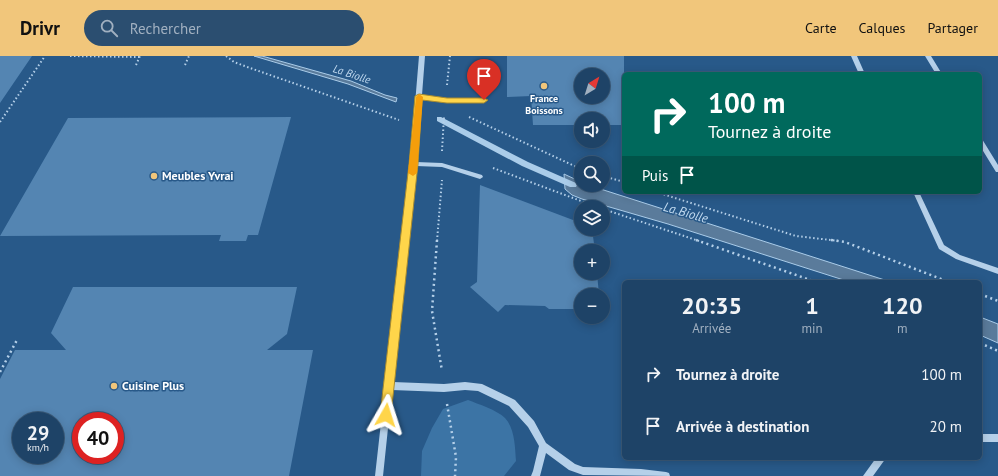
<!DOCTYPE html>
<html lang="fr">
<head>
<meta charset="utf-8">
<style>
	:root { --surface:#1e4367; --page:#2b4e70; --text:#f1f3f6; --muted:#a1b0c0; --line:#3c5c7b; --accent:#f1c67b }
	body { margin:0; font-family:"PT Sans",sans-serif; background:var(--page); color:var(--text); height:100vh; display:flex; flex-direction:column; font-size:15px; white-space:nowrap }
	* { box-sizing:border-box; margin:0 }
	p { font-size:13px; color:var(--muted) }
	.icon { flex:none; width:22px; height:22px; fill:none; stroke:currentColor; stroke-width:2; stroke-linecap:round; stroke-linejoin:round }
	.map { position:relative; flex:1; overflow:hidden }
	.sheet { position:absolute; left:622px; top:224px; width:360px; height:180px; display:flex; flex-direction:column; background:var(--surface); border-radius:6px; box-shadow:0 2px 10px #0003,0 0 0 1px var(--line) }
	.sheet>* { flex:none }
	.banner { position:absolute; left:622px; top:16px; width:360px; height:122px; border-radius:6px; box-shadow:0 2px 10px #0003,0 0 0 1px var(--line); background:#00695c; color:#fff; overflow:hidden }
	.needle { width:26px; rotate:38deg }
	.buttons { position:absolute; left:574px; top:12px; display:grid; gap:8px }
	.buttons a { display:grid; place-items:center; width:36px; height:36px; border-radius:50%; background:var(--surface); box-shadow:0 2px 10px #0003,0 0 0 1px var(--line); font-size:20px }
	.speed { position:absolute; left:12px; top:356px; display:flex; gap:8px; font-size:20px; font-weight:700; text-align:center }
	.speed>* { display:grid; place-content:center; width:52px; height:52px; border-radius:50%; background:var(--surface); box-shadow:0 2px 10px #0003,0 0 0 1px var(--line); line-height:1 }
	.speed small { font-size:10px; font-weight:400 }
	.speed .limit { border:6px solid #d22; background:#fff; color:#111 }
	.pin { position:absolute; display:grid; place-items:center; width:34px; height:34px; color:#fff; margin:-41px -17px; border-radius:50% 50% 50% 0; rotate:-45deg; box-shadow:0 0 4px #0007 }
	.pin .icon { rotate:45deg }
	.me { position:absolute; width:44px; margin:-22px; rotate:6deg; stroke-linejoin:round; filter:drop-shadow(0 0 3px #0008) }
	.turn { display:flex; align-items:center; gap:14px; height:84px; padding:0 20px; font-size:18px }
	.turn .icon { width:52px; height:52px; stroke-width:2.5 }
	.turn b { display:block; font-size:28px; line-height:34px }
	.then { display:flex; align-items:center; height:38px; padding:0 20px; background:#0003; gap:8px; font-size:15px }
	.eta { display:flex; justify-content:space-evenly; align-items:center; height:68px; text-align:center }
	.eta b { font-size:24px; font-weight:600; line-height:28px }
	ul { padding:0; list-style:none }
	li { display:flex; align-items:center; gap:12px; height:52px; padding:0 20px }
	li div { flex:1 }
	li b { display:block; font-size:15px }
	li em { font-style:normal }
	header { display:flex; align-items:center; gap:24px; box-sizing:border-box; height:56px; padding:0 20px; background:var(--accent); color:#111 }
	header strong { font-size:19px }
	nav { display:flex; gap:22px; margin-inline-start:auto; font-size:14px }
	.search { width:280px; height:36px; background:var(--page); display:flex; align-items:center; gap:10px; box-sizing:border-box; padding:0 14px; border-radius:22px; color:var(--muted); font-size:15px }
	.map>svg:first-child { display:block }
</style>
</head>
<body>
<header>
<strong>Drivr</strong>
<div class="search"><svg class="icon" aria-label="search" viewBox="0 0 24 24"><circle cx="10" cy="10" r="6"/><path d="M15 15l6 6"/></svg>Rechercher</div>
<nav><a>Carte</a><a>Calques</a><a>Partager</a></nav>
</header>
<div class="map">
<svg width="998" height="420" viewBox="0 0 998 420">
	<rect width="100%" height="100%" fill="#285989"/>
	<path fill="#3c74a5" d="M468,344C478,348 497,354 505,362C515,373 515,391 516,405L504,420H421L422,395L432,372L443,353Z"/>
	<path fill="#5a7b9b" stroke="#aacce9" d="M254,0H262L351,25L385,39L397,42L396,46L348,28Z
		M564,118L581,126V129H588L891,226H850L668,168L582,143L572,139L565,133Z
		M980,261L998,268V287L980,279Z"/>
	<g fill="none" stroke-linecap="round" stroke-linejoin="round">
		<path fill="#aacce9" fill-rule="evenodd" d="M437,61H441L528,106L576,127L577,129L576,131H570L522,110L437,65Z"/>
	</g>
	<path fill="#5485b2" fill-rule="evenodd" d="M0,0H32L0,47Z
		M507,0H624V69H603V63H581V69H533L531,40L507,41ZM581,19H603V41H581Z
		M291,61L258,179H248L246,185H219L221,179L0,180L68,62Z
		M480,129L581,167V173H592L595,195H581V217H597L599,239H581V253H549L545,250L505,249L498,256L470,231L477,226Z
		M73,231H297L287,278L267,294H313L289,420H0V323L15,294H66L51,277ZM21,365H55V399H21ZM81,365H115V399H81Z"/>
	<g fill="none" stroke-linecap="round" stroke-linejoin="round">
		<path stroke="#b5d0e9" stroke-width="2" stroke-dasharray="1.5 2.5" stroke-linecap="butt" d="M70,0L140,1
			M226,0L234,6L250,12L399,64
			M136,9L140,0
			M185,9L189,0
			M447,29L450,0
			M469,61L581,113
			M0,66L45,0
			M442,95L444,60
			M493,112L597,151
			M603,120L624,126
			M656,136L796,180L839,185
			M603,153L699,185
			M437,185L442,124"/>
		<path stroke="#b5d0e9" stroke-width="2.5" stroke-dasharray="2 3.5" stroke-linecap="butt" d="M437,184L432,255L442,315
			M696,184L816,226
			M831,184L845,186L949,226
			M980,238L998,245
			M980,287L998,295
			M0,316L18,282
			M447,348L456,401L455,420"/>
		<path fill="#b5d0e9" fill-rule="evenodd" d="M419,0H425L422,39L447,43L484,42L487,44L484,46L447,47L421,43L416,106L442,107L482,119L483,121L480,123L442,111L416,110L393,326L444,328L465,326L482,328L515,344L534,365L546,387L575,408L583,411L641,413L666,416L669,417L670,420L583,419L569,414L546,397L540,420H531L533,415L539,390L528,371L509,350L478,335L465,334L444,336L392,334L383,420H375L410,108Z
			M851,0H857L865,18H859Z
			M925,0H931L942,18H936Z
			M980,83H982L998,109V116H996L980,90Z
			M913,136H919L944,189L960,199L998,212V218L956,203L939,193Z
			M980,378H998V386H980Z
			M876,402H886L873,420H863Z"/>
	</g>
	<path fill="#ffd54a" stroke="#a68a30" d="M419,38L447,42H484L488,44L484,47H447L422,44L418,108L391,359L390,363L386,364L382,363L380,359L409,108L415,40Z"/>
	<path fill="#f59e0b" d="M419,38L423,41L417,117L413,120L408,117L416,41Z"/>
	<g fill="#f1c67b" stroke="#285989" stroke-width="1.5">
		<circle cx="544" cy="30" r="4"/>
		<circle cx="154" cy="120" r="4"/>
		<circle cx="114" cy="330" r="4"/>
	</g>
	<g text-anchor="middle" stroke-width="3" stroke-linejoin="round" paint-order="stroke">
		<g font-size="10" font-weight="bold" fill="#fff" stroke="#285989">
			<text x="544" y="46">France<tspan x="544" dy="12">Boissons</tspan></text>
		</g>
		<g font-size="11" font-style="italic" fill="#c1daf0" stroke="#285989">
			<text transform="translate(352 18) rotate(18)" y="4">La Biolle</text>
		</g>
		<g font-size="12" font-weight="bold" fill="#fff" stroke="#285989" text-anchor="start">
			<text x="162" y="124">Meubles Yvrai</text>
			<text x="122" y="334">Cuisine Plus</text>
		</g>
		<g font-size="13" font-style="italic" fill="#c1daf0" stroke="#285989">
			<text transform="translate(686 156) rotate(16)" y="5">La Biolle</text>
		</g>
	</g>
</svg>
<div class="buttons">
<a><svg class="needle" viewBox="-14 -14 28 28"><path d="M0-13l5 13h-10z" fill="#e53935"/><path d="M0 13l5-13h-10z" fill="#a1b0c0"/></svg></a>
<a><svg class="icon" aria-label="sound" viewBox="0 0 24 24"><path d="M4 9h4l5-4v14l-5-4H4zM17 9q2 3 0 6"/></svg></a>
<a><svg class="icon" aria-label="search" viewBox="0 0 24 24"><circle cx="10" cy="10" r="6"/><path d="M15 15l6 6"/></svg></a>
<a><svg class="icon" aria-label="layers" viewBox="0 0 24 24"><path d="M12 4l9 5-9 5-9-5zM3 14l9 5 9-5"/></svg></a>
<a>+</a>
<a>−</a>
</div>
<div class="speed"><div>29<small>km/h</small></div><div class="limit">40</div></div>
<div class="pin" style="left:484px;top:44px;background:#d93025"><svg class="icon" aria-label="arrive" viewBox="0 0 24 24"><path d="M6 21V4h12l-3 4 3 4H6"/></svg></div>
<svg class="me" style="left:386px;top:359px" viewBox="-20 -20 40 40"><path d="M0-17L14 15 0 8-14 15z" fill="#ffd54a" stroke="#fff" stroke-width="4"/></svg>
<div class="banner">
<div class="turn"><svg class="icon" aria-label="right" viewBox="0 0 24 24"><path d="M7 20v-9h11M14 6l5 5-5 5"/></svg><div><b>100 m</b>Tournez à droite</div></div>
<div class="then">Puis<svg class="icon" aria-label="arrive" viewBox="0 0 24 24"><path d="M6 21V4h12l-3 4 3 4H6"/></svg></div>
</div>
<section class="sheet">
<div class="eta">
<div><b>20:35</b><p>Arrivée</p></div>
<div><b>1</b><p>min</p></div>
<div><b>120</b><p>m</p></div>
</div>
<ul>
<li><svg class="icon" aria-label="right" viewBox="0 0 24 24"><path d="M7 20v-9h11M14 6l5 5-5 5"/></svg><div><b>Tournez à droite</b></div><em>100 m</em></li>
<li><svg class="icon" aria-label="arrive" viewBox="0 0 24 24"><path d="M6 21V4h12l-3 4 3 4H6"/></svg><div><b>Arrivée à destination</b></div><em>20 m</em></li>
</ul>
</section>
</div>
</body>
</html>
